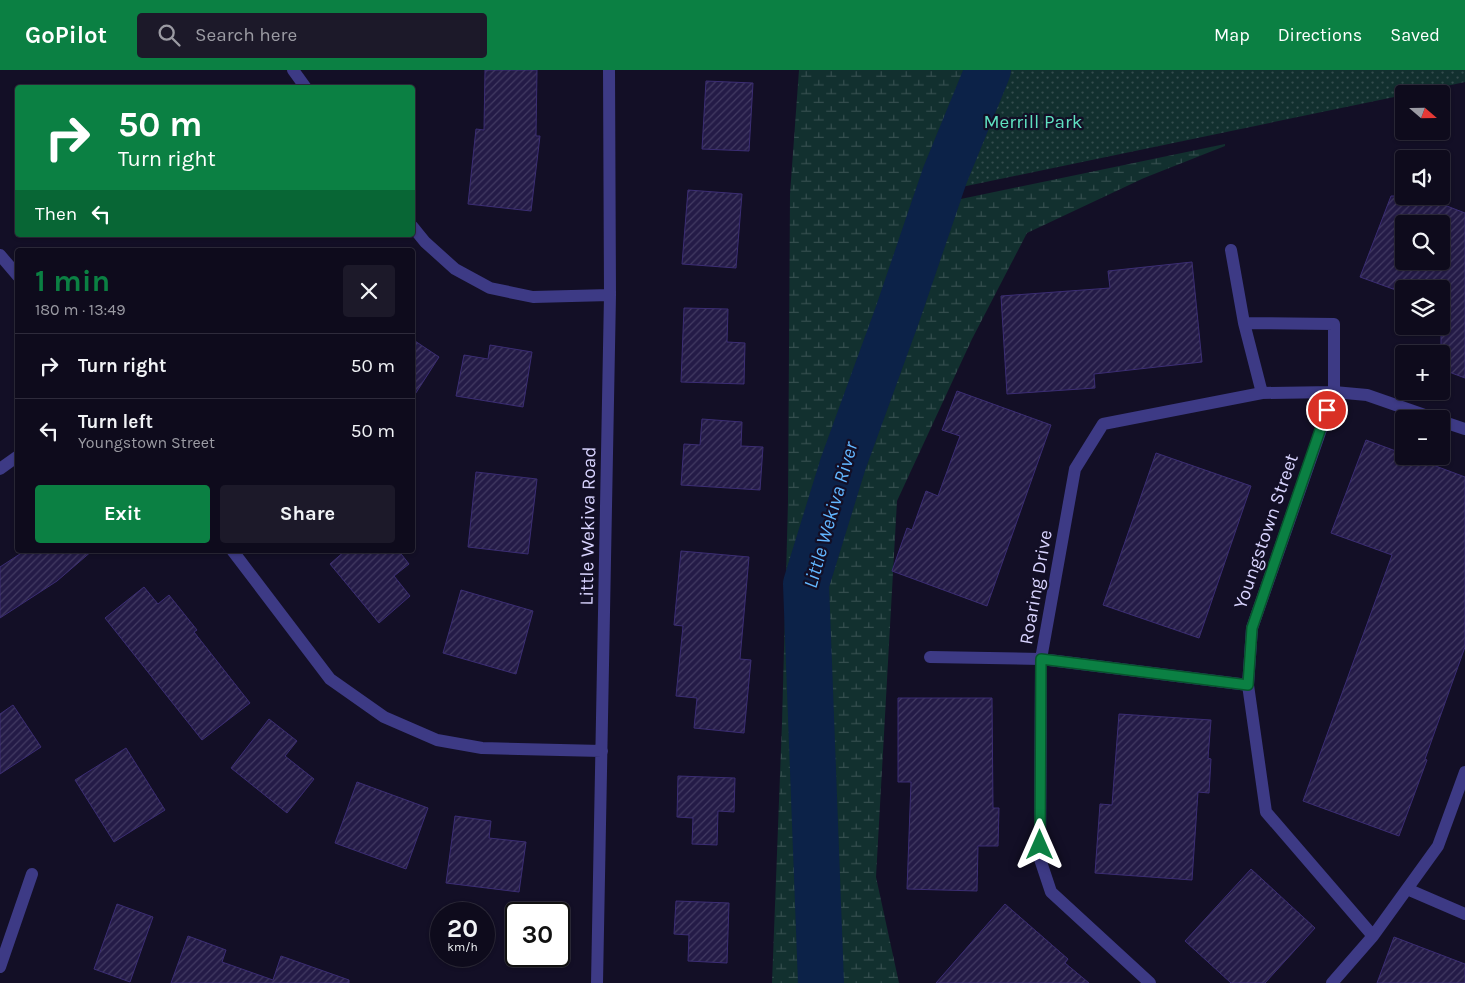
<!DOCTYPE html>
<html lang="en">
<head>
<meta charset="utf-8">
<style>
	:root { --surface:#0e0b1c; --page:#1c1929; --text:#f1f3f6; --muted:#9b9ba3; --line:#2e2b3b; --accent:#0b8043 }
	body { margin:0; font-family:Karla,sans-serif; background:var(--page); color:var(--text); height:100vh; display:flex; flex-direction:column; font-size:19px; white-space:nowrap }
	* { box-sizing:border-box; margin:0 }
	p { font-size:16px; color:var(--muted) }
	.icon { flex:none; width:28px; height:28px; fill:none; stroke:currentColor; stroke-width:2; stroke-linecap:round; stroke-linejoin:round }
	.map { position:relative; flex:1; overflow:hidden }
	.side { position:absolute; left:15px; top:178px; width:400px; height:305px; display:flex; flex-direction:column; background:var(--surface); border-radius:5px; box-shadow:0 1px 4px #0004,0 0 0 1px var(--line) }
	.side>* { flex:none }
	.hud { position:absolute; left:15px; top:15px; width:400px; height:152px; border-radius:5px; box-shadow:0 1px 4px #0004,0 0 0 1px var(--line); background:#0b8043; color:#fff; overflow:hidden }
	.needle { width:32px; rotate:110deg }
	.fabs { position:absolute; left:1395px; top:15px; display:grid; gap:10px }
	.fabs a { display:grid; place-items:center; width:55px; height:55px; border-radius:5px; background:var(--surface); box-shadow:0 1px 4px #0004,0 0 0 1px var(--line); font-size:25px }
	.speed { position:absolute; left:430px; top:832px; display:flex; gap:10px; font-size:25px; font-weight:700; text-align:center }
	.speed>* { display:grid; place-content:center; width:65px; height:65px; border-radius:50%; background:var(--surface); box-shadow:0 1px 4px #0004,0 0 0 1px var(--line); line-height:1 }
	.speed small { font-size:12px; font-weight:400 }
	.speed .limit { border:2px solid #111; border-radius:8px; background:#fff; color:#111 }
	.pin { position:absolute; display:grid; place-items:center; width:42px; height:42px; color:#fff; margin:-21px; border:2px solid #fff; border-radius:50%; box-shadow:0 1px 5px #0007 }
	.me { position:absolute; width:55px; margin:-28px; rotate:0deg; stroke-linejoin:round; filter:drop-shadow(0 0 4px #0008) }
	.turn { display:flex; align-items:center; gap:18px; height:105px; padding:0 20px; font-size:22px }
	.turn .icon { width:65px; height:65px; stroke-width:2.5 }
	.turn b { display:block; font-size:35px; line-height:42px }
	.then { display:flex; align-items:center; height:48px; padding:0 20px; background:#0003; gap:10px; font-size:19px }
	.round { display:grid; place-items:center; flex:none; width:52px; height:52px; border-radius:5px; background:var(--page) }
	.summary { display:flex; align-items:center; justify-content:space-between; height:85px; padding:0 20px }
	h1 { font-size:30px; font-weight:700; line-height:38px; color:var(--accent) }
	.button { display:flex; gap:10px; margin-top:auto; padding:10px 20px }
	.button a { flex:1; height:58px; border-radius:5px; background:var(--accent); color:#fff; font-size:20px; font-weight:700; line-height:58px; text-align:center }
	.button a+a { background:var(--page); color:var(--text) }
	ul { padding:0; list-style:none }
	li { display:flex; align-items:center; gap:15px; height:65px; padding:0 20px; border-top:1px solid var(--line) }
	li div { flex:1 }
	li b { display:block; font-size:19px }
	li em { font-style:normal }
	header { display:flex; align-items:center; gap:30px; box-sizing:border-box; height:70px; padding:0 25px; background:var(--accent); color:#fff }
	header strong { font-size:24px }
	nav { display:flex; gap:28px; margin-inline-start:auto; font-size:18px }
	.search { width:350px; height:45px; background:var(--page); display:flex; align-items:center; gap:12px; box-sizing:border-box; padding:0 18px; border-radius:5px; color:var(--muted); font-size:19px }
	.map>svg:first-child { display:block }
</style>
</head>
<body>
<header>
<strong>GoPilot</strong>
<div class="search"><svg class="icon" aria-label="search" viewBox="0 0 24 24"><circle cx="10" cy="10" r="6"/><path d="M15 15l6 6"/></svg>Search here</div>
<nav><a>Map</a><a>Directions</a><a>Saved</a></nav>
</header>
<div class="map">
<svg width="1465" height="913" viewBox="0 0 1465 913">
	<defs>
		<pattern id="wetland-marsh" width="20" height="14" patternUnits="userSpaceOnUse" patternTransform="scale(1.25)"><rect width="20" height="14" fill="#12302f"/><path d="M1 5h8M5 5V1M11 12h8M15 12V8" fill="none" stroke="#344d4e"/></pattern>
		<pattern id="park-dots" width="8" height="8" patternUnits="userSpaceOnUse" patternTransform="scale(1.25)"><rect width="8" height="8" fill="#12302f"/><path d="M2 2h.1M6 6h.1" fill="none" stroke="#344d4e" stroke-width="1.8" stroke-linecap="round"/></pattern>
		<pattern id="building-hatch" width="6" height="6" patternUnits="userSpaceOnUse" patternTransform="scale(1.25)"><rect width="6" height="6" fill="#241b47"/><path d="M-1 1l2-2M0 6l6-6M5 7l2-2" fill="none" stroke="#433b63"/></pattern>
	</defs>
	<rect width="100%" height="100%" fill="#130f26"/>
	<path fill="url(#wetland-marsh)" d="M799,0H985L973,24L940,115C941,127 945,130 956,130L1225,74V76L1144,108L1027,163L972,269L897,431L876,807L899,913H772L782,653L788,432L790,124Z"/>
	<path fill="url(#park-dots)" d="M999,0H1465V12L1410,24H1404V25L952,119L985,28Z"/>
	<g fill="none" stroke-linecap="round" stroke-linejoin="round">
		<path stroke="#0c2248" stroke-width="46" d="M821,913L806,514L843,394L898,243L945,105L988,0"/>
	</g>
	<path fill="url(#building-hatch)" stroke="#3b2d73" fill-rule="evenodd" d="M485,0H537L536,66H540L531,141L468,134L476,59L484,60Z
		M706,11L753,13L749,81L702,79Z
		M688,120L742,124L736,198L682,194Z
		M1391,126H1421L1465,143V308L1441,299V219H1404V223L1360,207ZM1404,154H1441V191H1404Z
		M1192,192L1202,292L1094,304L1095,318L1007,324L1001,226L1110,218L1108,201Z
		M684,238L728,239L727,272L745,273L744,314L681,312Z
		M412,269L439,287L412,329Z
		M490,275L532,282L523,337L456,326L464,285L488,289Z
		M957,321L1051,355L987,536L892,501L907,458L912,460L926,421L938,426L960,366L942,360Z
		M702,349L742,352L741,376L763,377L760,420L681,415L684,374L700,375Z
		M1366,370L1404,384V386H1409L1465,407V577L1425,689L1427,690L1399,766L1303,731L1392,485L1331,463Z
		M1156,383L1251,416L1199,568L1103,535Z
		M476,402L537,409L528,484L468,477Z
		M26,480H93L57,511L0,548V497Z
		M346,480H398L409,494L394,506L410,526L379,553L330,494Z
		M681,481L749,487L740,589L751,590L744,663L694,658L697,628L676,626L683,556L674,555Z
		M144,517L158,534L169,525L197,560L194,562L250,633L202,670L105,548Z
		M461,520L533,541L516,604L443,583Z
		M898,628H992L993,738H999L998,776H978L977,821L907,819L911,712H898Z
		M13,635L41,677L0,704V644Z
		M1119,644L1211,650L1208,688L1211,689L1209,723L1198,722L1192,810L1095,803L1100,734L1112,735Z
		M269,649L297,671L285,686L314,709L287,743L231,698Z
		M126,678L165,740L114,772L75,710Z
		M678,706L735,708L734,742L718,741L717,775L692,774L693,748L677,747Z
		M357,712L428,738L406,799L335,773Z
		M455,746L491,751L489,768L526,772L519,822L446,813Z
		M1251,799L1315,858L1265,913H1231L1185,871Z
		M676,831L729,833L727,893L688,891L689,865L674,864Z
		M117,834L153,847L130,912L94,899Z
		M1005,834L1068,889L1065,893L1089,913H936Z
		M188,866L226,880L222,892L273,910L281,886L349,910V913H171Z
		M1394,867L1465,894V913H1377Z"/>
	<g fill="none" stroke-linecap="round" stroke-linejoin="round">
		<path stroke="#3d3a85" stroke-width="12" d="M293,0L306,18
			M412,156L425,172L455,199L490,218L533,227L610,225
			M1231,180L1244,253L1262,323
			M0,185L18,206
			M1244,253L1334,254V322L1252,558L1248,615L1266,742L1373,866
			M1441,351L1465,359
			M0,399L18,386
			M232,480L330,609L384,647L437,670L482,678L602,681
			M930,587L1041,589L1248,615
			M1407,819L1465,844
			M0,897L32,804
			M597,913L610,225L609,0
			M1150,913L1051,822L1040,789L1041,589L1075,399L1103,354L1262,323L1334,322L1367,325L1436,349
			M1332,913L1373,866L1438,776L1465,702"/>
	</g>
	<g fill="none" stroke-linecap="round" stroke-linejoin="round">
		<defs>
			<path id="route" d="M1040,775L1041,589L1248,615L1252,558L1327,340"/>
		</defs>
		<use href="#route" stroke="#07532c" stroke-width="12"/>
		<use href="#route" stroke="#0b8043" stroke-width="9"/>
	</g>
	<g text-anchor="middle" stroke-width="4.5" stroke-linejoin="round" paint-order="stroke">
		<g font-size="19" fill="#5fe0c0" stroke="#130f26">
			<text x="1033" y="58">Merrill Park</text>
		</g>
		<g font-size="19" fill="#d9d4ff" stroke="#130f26">
			<text transform="translate(587 456) rotate(-89)" y="7">Little Wekiva Road</text>
			<text transform="translate(1265 461) rotate(-71)" y="7">Youngstown Street</text>
			<text transform="translate(1035 517) rotate(-80)" y="7">Roaring Drive</text>
		</g>
		<g font-size="20" font-style="italic" fill="#62b6ff" stroke="#130f26">
			<text transform="translate(830 445) rotate(-74)" y="7">Little Wekiva River</text>
		</g>
	</g>
</svg>
<div class="fabs">
<a><svg class="needle" viewBox="-14 -14 28 28"><path d="M0-13l5 13h-10z" fill="#e53935"/><path d="M0 13l5-13h-10z" fill="#9b9ba3"/></svg></a>
<a><svg class="icon" aria-label="sound" viewBox="0 0 24 24"><path d="M4 9h4l5-4v14l-5-4H4zM17 9q2 3 0 6"/></svg></a>
<a><svg class="icon" aria-label="search" viewBox="0 0 24 24"><circle cx="10" cy="10" r="6"/><path d="M15 15l6 6"/></svg></a>
<a><svg class="icon" aria-label="layers" viewBox="0 0 24 24"><path d="M12 4l9 5-9 5-9-5zM3 14l9 5 9-5"/></svg></a>
<a>+</a>
<a>−</a>
</div>
<div class="speed"><div>20<small>km/h</small></div><div class="limit">30</div></div>
<div class="pin" style="left:1327px;top:340px;background:#d93025"><svg class="icon" aria-label="arrive" viewBox="0 0 24 24"><path d="M6 21V4h12l-3 4 3 4H6"/></svg></div>
<svg class="me" style="left:1040px;top:775px" viewBox="-20 -20 40 40"><path d="M0-17L14 15 0 8-14 15z" fill="#0b8043" stroke="#fff" stroke-width="4"/></svg>
<div class="hud">
<div class="turn"><svg class="icon" aria-label="right" viewBox="0 0 24 24"><path d="M7 20v-9h11M14 6l5 5-5 5"/></svg><div><b>50 m</b>Turn right</div></div>
<div class="then">Then<svg class="icon" aria-label="left" viewBox="0 0 24 24"><path d="M17 20v-9H6M10 6l-5 5 5 5"/></svg></div>
</div>
<section class="side">
<div class="summary"><div><h1>1 min</h1><p>180 m · 13:49</p></div><a class="round"><svg class="icon" aria-label="close" viewBox="0 0 24 24"><path d="M6 6l12 12M18 6L6 18"/></svg></a></div>
<ul>
<li><svg class="icon" aria-label="right" viewBox="0 0 24 24"><path d="M7 20v-9h11M14 6l5 5-5 5"/></svg><div><b>Turn right</b></div><em>50 m</em></li>
<li><svg class="icon" aria-label="left" viewBox="0 0 24 24"><path d="M17 20v-9H6M10 6l-5 5 5 5"/></svg><div><b>Turn left</b><p>Youngstown Street</p></div><em>50 m</em></li>
</ul>
<div class="button"><a>Exit</a><a>Share</a></div>
</section>
</div>
</body>
</html>
